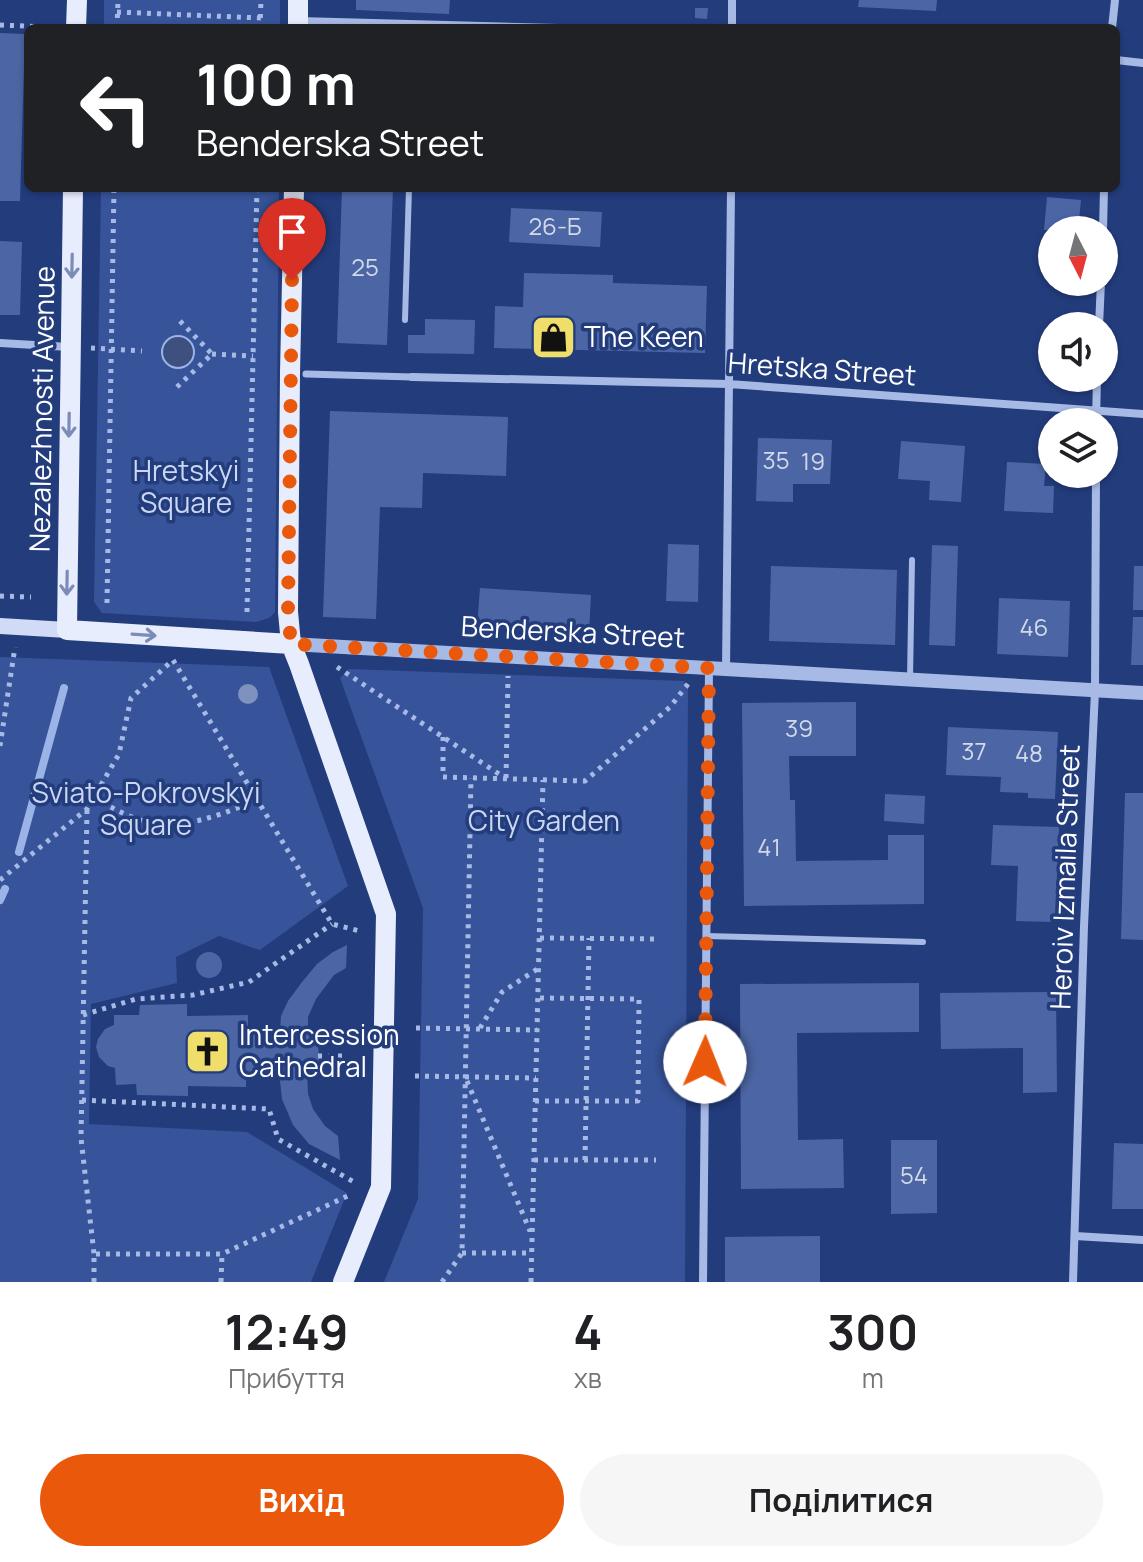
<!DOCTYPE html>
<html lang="uk">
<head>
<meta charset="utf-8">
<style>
	:root { --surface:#fff; --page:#f6f6f6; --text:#202124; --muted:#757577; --accent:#ea580c }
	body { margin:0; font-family:Manrope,sans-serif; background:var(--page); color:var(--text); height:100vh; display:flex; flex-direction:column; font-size:30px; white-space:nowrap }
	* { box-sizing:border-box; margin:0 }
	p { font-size:26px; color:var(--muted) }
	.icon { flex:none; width:44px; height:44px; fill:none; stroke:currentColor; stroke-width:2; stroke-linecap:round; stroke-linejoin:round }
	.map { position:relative; height:1282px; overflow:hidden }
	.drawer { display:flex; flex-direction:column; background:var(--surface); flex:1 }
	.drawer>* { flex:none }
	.top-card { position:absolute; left:24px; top:24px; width:1096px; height:168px; border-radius:12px; box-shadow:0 2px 6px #0004; background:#202124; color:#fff; overflow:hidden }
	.needle { width:52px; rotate:174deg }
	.fabs { position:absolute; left:1038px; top:216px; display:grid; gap:16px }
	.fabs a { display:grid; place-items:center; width:80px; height:80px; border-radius:50%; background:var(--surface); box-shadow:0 2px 6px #0004; font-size:40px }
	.pin { position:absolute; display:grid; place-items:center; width:68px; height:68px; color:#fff; margin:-82px -34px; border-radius:50% 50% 50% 0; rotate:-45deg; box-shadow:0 0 8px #0007 }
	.pin .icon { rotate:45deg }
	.me { position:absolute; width:88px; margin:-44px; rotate:1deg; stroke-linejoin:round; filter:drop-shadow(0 0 6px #0008) }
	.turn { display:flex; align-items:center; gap:28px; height:168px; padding:0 40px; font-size:36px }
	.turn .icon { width:104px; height:104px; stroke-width:2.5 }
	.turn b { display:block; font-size:56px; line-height:68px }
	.eta { display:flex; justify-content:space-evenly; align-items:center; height:136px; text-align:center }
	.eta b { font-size:48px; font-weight:700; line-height:56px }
	.action { display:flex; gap:16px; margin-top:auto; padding:16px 40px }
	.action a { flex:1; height:92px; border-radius:48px; background:var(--accent); color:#fff; font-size:32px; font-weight:700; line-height:92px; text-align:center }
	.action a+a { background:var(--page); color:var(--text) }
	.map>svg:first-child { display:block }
</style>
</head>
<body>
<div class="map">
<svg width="1143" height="1282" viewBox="0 0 1143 1282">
	<rect width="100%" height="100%" fill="#233c7c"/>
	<path fill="#37549a" d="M104,0H280V28H104Z
		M101,188H279L275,612L269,618L256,622L102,613L94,602Z
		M0,657L269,667L348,886L260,950L219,936L176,957L177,983L91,1004L89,1124L247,1132L347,1193L311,1282H0Z
		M349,669L684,681L688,688L685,1282H384L418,1199L423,908L340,678Z"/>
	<path fill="#3d507f" stroke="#9bb3e6" stroke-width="2" d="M162 352a16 16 0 1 1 32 0a16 16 0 1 1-32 0Z"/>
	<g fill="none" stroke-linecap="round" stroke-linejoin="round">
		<path stroke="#9bb3e6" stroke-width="8" d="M19,852L64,688
			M0,900L5,889"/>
	</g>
	<path fill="#4c66a5" d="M356,0H450L449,14L356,10Z
		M859,0H937L936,11L858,7Z
		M695,8H708L707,19L695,18Z
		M0,33L25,34L20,201H0Z
		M342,188H393L387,345L337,343Z
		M1047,197L1081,200L1078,230H1044Z
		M511,208L602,212L600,247L509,242Z
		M0,241L22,242L20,315H0Z
		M524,273L613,275V283L707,286L705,353L494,348L495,306L523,307Z
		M425,319L475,320L474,354L408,353V335H425Z
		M330,411L508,417L506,476L423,473L422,508L380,507L376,619L323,617Z
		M758,438L832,440L830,484H793V502L756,501Z
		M901,441L965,446L961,502L929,500L930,481L898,479Z
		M1007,462L1046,464L1044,486H1054L1053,513L1004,511Z
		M668,544L699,545L698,602L666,601Z
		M932,545L958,546L955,646L929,645Z
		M771,566L897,570L895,645L769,641Z
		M1134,566H1143V610H1133Z
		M480,588L591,595L589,633L477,627Z
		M999,598L1070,601L1068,657L997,654Z
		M1133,617H1143V665H1131Z
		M856,702V756H789L790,800H795L796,861L888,860V835H924V904L744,906L742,703Z
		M948,727L1058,732L1055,799L1028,798V793L1000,792L1001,777L946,775Z
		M1125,793H1143V940L1121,939Z
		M885,794L925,796L924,824L884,821Z
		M993,825L1059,827L1055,922L1016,921L1018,866L991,865Z
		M347,945L346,968L334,975L316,999L308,1017V1032H318L319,1072H307L308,1094L313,1109L325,1126L338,1136L340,1160L309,1144L293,1125L282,1099L279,1072H246V1087L188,1086V1096L137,1095L136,1084L116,1085L115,1068L108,1066L99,1057L96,1047L98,1039L105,1029L114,1025V1015H139L140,1005L187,1004V1016L248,1015V1033L280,1032L281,1016L288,1001L302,982L317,964L333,952Z
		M196 965a13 13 0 1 1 26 0a13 13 0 1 1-26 0Z
		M919,983V1032L797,1033L798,1140L843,1139L844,1188L741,1189L740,984Z
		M1056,992L1057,1092L1023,1093V1048L941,1049L940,993Z
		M891,1140H937V1213L891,1214Z
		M1114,1143L1143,1144V1209H1112Z
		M820,1236V1282H725V1237Z"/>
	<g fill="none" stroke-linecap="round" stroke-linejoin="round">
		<path stroke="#a7bae5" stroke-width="5" stroke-dasharray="4 6" stroke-linecap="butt" d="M117,12L261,18
			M0,25L48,27
			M117,28L118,0
			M260,28L261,0
			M91,348L142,351
			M212,354L253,356
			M177,387L212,354L177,318
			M0,596L31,597
			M107,603L114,188
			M247,612L257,188
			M337,667L505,778
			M443,737V777L585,781L670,707L688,684
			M0,746L15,647
			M506,778L508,676
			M93,798C108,805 124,815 140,820C178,833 222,814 258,800
			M87,810L81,1138L94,1254
			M0,880L87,809L119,754L131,698L173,660L332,924L360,931
			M540,938L660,939
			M83,1015L136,999L193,995L249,982L332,924
			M416,1028L537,1030
			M480,1028L502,992L539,968
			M318,1056H347
			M415,1076L536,1078
			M467,1081L530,1231
			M82,1100L269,1109L278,1139L354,1182
			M535,1101H638L639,999L538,998
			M534,1160H656
			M585,1160L589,938
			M462,1253H532
			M94,1282V1254H222L352,1194
			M221,1282L222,1254
			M442,1282L462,1253L471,778
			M531,1282L543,780"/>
		<path stroke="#a7bae5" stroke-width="6" d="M405,320L409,188
			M910,679L912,560
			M706,936L923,942"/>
		<path stroke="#a7bae5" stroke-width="7" d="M306,374L412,377"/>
		<path stroke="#a7bae5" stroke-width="8" d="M299,21L558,28
			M732,28V0
			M1112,28L1115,0
			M1116,60L1143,63
			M1103,230L1104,188
			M1099,326L1101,282
			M0,343L69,347
			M412,377L729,384L1143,414
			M1096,422L1097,378
			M726,670L731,188
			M1075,1236L1143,1240
			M703,1282L709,668
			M1073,1282L1084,926L1095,691L1096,474"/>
		<path stroke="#a7bae5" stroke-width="14" d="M291,644L1143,693"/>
		<path stroke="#d1dbf5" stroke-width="16" d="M0,626L67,630"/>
		<path stroke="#e8edfd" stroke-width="20" d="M76,28L77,0
			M298,28V0
			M73,188L67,630L291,644
			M294,188L290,373L288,612L291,644L299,664L386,914L381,1187L343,1282"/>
	</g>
	<circle fill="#7f91be" cx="248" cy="694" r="10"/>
	<defs><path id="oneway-shaft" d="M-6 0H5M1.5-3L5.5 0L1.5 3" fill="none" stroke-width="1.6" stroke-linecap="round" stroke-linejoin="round" transform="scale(2)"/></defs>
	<g stroke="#7c8cb6">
		<use href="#oneway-shaft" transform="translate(72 266) rotate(91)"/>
		<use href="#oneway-shaft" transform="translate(69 425) rotate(91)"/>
		<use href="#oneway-shaft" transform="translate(67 583) rotate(91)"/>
		<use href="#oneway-shaft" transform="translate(144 635) rotate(4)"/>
	</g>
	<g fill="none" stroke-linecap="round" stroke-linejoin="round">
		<path stroke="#ea580c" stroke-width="14" stroke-dasharray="0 25.2" d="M292,280L288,612L291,644L709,668L705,1062"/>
	</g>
	<defs>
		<symbol id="shop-square" viewBox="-11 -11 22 22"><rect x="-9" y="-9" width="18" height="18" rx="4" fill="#f0de6b" stroke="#233c7c"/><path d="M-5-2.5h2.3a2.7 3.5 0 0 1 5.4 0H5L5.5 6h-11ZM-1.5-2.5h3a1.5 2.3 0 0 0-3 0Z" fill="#111"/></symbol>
		<symbol id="church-square" viewBox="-11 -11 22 22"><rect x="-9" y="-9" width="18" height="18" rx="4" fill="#f0de6b" stroke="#233c7c"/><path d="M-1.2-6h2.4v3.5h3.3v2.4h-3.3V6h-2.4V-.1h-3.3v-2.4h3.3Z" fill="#111"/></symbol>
	</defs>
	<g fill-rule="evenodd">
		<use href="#shop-square" x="528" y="312" width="51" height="51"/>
		<use href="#church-square" x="182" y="1026" width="51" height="51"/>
	</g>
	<g text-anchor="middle" stroke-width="7" stroke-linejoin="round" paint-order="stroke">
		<g font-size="24" fill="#d2d9e8">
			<text x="555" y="235">26-Б</text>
			<text x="365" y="276">25</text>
			<text x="776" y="469">35</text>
			<text x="813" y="470">19</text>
			<text x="1034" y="636">46</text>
			<text x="799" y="737">39</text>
			<text x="974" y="760">37</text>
			<text x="1029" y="762">48</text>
			<text x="769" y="856">41</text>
			<text x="914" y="1184">54</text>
		</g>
		<g font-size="28" fill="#fff" stroke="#233c7c" text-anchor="start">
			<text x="584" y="347">The Keen</text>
			<text x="239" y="1045">Intercession<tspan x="239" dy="32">Cathedral</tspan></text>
		</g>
		<g font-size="28" fill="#fff" stroke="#233c7c">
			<text transform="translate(822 369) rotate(4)" y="10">Hretska Street</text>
			<text transform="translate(42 409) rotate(-89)" y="10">Nezalezhnosti Avenue</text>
			<text transform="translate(573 632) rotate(3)" y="10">Benderska Street</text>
			<text transform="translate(1065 877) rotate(-88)" y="10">Heroiv Izmaila Street</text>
		</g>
		<g font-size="28" fill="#cad7f4" stroke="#233c7c">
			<text x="186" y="481">Hretskyi<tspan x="186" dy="32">Square</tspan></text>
			<text x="146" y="803">Sviato-Pokrovskyi<tspan x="146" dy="32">Square</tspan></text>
			<text x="544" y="831">City Garden</text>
		</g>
	</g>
</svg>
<div class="fabs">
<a><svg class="needle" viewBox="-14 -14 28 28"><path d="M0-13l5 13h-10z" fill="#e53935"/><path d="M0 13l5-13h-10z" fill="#757577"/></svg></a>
<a><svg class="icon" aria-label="sound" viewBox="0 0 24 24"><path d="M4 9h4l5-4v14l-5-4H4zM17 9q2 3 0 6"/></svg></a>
<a><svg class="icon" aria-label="layers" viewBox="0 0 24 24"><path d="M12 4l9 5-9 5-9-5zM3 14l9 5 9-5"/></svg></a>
</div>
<div class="pin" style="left:292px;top:280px;background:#d93025"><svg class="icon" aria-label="arrive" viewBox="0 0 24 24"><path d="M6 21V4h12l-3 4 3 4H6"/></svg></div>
<svg class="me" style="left:705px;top:1062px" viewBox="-20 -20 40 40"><circle r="19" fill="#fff"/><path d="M0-13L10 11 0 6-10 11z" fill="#ea580c"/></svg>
<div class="top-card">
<div class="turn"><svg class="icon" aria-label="left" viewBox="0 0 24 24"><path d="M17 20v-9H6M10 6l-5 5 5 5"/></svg><div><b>100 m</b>Benderska Street</div></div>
</div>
</div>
<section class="drawer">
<div class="eta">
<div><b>12:49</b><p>Прибуття</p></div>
<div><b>4</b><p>хв</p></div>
<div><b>300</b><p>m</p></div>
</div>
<div class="action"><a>Вихід</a><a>Поділитися</a></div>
</section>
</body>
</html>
